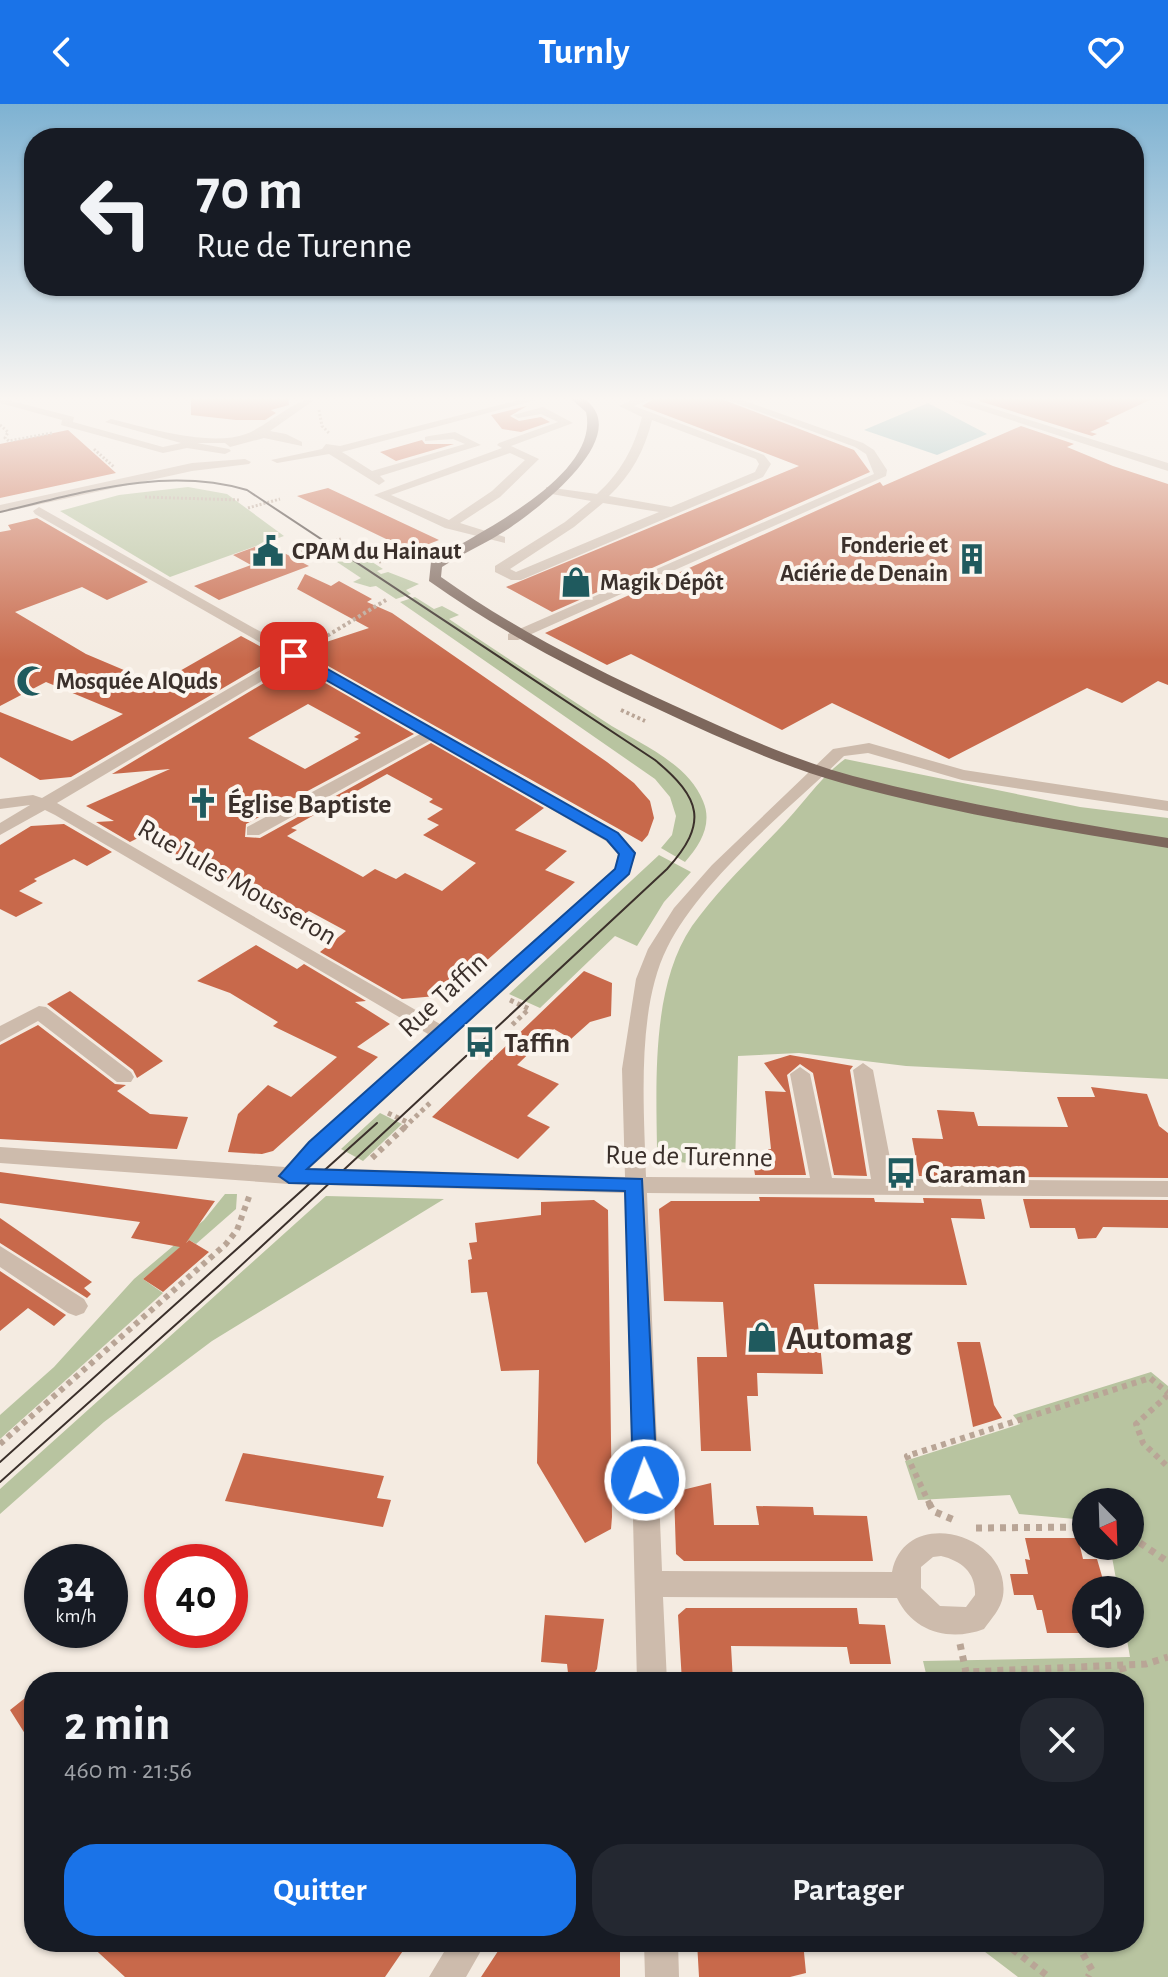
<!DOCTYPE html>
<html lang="fr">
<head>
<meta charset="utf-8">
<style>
	:root { --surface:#171b24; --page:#242831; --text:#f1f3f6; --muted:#9ea1a6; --accent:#1a73e8 }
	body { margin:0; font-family:"Alegreya Sans",sans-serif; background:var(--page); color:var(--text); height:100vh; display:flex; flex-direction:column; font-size:30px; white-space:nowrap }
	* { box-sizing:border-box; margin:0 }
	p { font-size:26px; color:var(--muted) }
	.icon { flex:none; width:44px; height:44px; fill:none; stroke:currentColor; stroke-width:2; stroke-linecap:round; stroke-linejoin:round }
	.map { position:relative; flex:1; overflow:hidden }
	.drawer { position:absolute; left:24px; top:1568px; width:1120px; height:280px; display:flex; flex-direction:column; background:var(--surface); border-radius:32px; box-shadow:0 2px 6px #0004 }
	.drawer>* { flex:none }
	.banner { position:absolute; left:24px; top:24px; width:1120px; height:168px; border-radius:32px; box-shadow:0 2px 6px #0004; background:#171b24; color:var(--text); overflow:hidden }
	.needle { width:52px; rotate:157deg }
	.buttons { position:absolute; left:1072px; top:1384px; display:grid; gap:16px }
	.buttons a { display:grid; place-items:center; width:72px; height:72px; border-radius:50%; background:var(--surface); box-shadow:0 2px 6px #0004; font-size:40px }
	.speed { position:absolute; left:24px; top:1440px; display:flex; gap:16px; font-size:40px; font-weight:700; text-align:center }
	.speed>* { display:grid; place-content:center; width:104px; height:104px; border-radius:50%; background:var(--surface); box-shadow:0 2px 6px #0004; line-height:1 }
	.speed small { font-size:20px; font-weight:400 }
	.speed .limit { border:12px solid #d22; background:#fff; color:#111 }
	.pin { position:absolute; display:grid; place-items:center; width:68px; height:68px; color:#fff; margin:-34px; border-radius:16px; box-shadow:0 4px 12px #0006 }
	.me { position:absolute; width:88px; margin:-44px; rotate:358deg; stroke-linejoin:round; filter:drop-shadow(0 0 6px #0008) }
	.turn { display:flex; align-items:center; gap:28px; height:168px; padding:0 40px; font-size:36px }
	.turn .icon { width:104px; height:104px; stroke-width:2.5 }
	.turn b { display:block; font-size:56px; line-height:68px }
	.round { display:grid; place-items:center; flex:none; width:84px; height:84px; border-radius:32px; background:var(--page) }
	.headline { display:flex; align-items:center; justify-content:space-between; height:136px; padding:0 40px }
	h1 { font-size:48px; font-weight:600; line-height:60px }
	.button { display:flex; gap:16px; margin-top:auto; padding:16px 40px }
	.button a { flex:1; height:92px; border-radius:32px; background:var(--accent); color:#fff; font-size:32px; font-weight:600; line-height:92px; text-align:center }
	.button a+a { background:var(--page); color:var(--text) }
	header { display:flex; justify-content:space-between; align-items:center; height:104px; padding:0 40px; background:var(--accent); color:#fff; font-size:36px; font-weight:600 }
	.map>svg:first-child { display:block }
</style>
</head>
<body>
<header><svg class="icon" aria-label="back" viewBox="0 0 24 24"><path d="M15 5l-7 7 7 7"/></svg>Turnly<svg class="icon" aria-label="heart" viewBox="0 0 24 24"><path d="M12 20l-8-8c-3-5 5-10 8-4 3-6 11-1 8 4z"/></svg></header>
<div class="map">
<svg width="1168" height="1873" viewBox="0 0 1168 1873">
	<rect width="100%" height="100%" fill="#f4ebe1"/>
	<path fill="#b8c4a0" d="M188,383L227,390L284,432L170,473L60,407L119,391Z
		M341,438L383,465L377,467L381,470L388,468L419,480L406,486L411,490L396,495L376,482L370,483L353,478L361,474L331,454L322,457L310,451Z
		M415,493L434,505L442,502L459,511L449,515C500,550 552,583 604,617C635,638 687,657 703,697C713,720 700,741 685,758L661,744L672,731L676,712L670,693L655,675L400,498Z
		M845,655L1080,703L1168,714V975L906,962L799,949L738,952L735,1062L677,1058L657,1043C656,974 652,881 692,822C717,787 749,756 778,726C801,703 820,673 845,655Z
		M659,751L691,768L664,798L637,842L615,832L540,904L509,890Z
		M380,1009L402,1020L363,1057L341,1045Z
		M225,1090H237L236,1105L196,1140L189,1136L143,1175L163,1189L0,1335V1311L54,1263L134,1175L204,1116Z
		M326,1092L444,1095L212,1237L104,1318L0,1410V1385Z
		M1151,1268L1168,1282V1873H1018L972,1838H1134V1578H928L923,1557L1130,1553L1126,1530H1130V1486H1118L1110,1442H1130V1398H1086V1416L1019,1410L1010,1391L918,1396L905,1357L1020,1320L1013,1311Z"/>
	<path fill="#7fb0b2" d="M928,299L987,330L937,351L864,326Z"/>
	<path fill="#c8694b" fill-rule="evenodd" d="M191,294H288L289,301L271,306L276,309L265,316H236L191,311Z
		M655,294H719L854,346L870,368L552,508L506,483L799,362L642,302Z
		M980,294H1154L1105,317L1110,319L1090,328L1097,330L1092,332L979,297Z
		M527,302L510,312L519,317L541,313L550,318L521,328L502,325L491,311Z
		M1021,322L1074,340L1067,343L1113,362L1168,380V581L1158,577L1122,599L1087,584L949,655L832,599L782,626L631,550L607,561L545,529L880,378L883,382Z
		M68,326L116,369L0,394V340Z
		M422,336L425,340H454L396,357L380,348Z
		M328,384L439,436L411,447L297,392Z
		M37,414L148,478L107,496L82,483L15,508L86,550L157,580L241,532L278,552L71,673L40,676L0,653V608L72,637L123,610L46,578L0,602V428L11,426L8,421Z
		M265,439L309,462L219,496L194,482L251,461L233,451Z
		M305,470L331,482L339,477L372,495L367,498L392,509L607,658L634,679L650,697L654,714L648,731L642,738L280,535L291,531L311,543L369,524L297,485Z
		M294,561L414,630L246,720L245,733L260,734L431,639L544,704L515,726L567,747L545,766L575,778L448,891L402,895L320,848L346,827L309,807L291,818L140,733L130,738L96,718L114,717L86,702L170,665L112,670ZM308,600L361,629L354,633L359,635L305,665L248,634ZM387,670L433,695L429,698L443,705L427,715L439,721L423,731L476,759L442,787L405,769L396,775L375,765L363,773L287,732L297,726L291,724Z
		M64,720L112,748L87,762L74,755L34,775L37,777L19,787L43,799L16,813L0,805V741L31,722Z
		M256,841L297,865L304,860L366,897L355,898L390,920L357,943L378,953L273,1047L262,1050L228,1048L238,1010L268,981L291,993L337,953L273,922L278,918L230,889L197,877Z
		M584,867L612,879L611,912L590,918L571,935L554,925L517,961L559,980L527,1012L550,1023L518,1055L432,1013Z
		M70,887L126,929L163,957L137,974L133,966L47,900Z
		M38,921L115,980L126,981L117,987L150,1010L188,1013L177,1045L0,1035V941Z
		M790,951L853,962L850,966L867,1072L834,1071L813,969L800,960L787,971L806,1071H755L752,1052H769L768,1045H771L765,987L786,988L764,959Z
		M1091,983L1147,990L1159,1022L1168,1029V1074L1018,1073L1016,1066H974L976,1073L919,1072L912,1034L943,1035L937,1006L974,1008L978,1022L1068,1023L1057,993H1095Z
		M0,1068L215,1097L186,1139L189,1136L209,1148L163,1188L143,1175L180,1143L131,1134L140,1118L0,1099Z
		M759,1093L874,1094L875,1098L924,1099L923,1094L981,1095L985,1115L951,1114L967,1181L814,1180L823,1270L757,1269L758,1292H747L751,1347H701L697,1253H727L723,1198L664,1197L659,1105L671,1097H760Z
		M1023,1095L1168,1096V1124L1103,1123L1096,1134L1078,1135L1075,1124H1030Z
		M594,1096L608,1106L612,1413L611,1425L585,1439L537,1359L539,1266L501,1267L487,1188L471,1189L468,1156L472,1155L469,1139L477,1138L475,1119L541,1111V1098Z
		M0,1114L92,1178L84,1184L91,1190L87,1194L0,1139Z
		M0,1167L66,1211L54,1222L28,1204L0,1227Z
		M957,1238H980L994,1301L1002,1314L973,1323Z
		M243,1349L384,1372L377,1394L391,1396L383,1423L225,1397Z
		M711,1379L714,1421H759L756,1402L813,1403L814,1411L867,1412L873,1457H684L676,1450L674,1388Z
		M1025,1434H1078L1083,1455H1097L1106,1486H1086V1529H1047L1042,1506H1037L1033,1491H1014L1010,1470H1028L1025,1455L1030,1456Z
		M686,1504H857L859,1520L885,1521L891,1560H850L847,1543L731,1542L733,1578H682L678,1511Z
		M545,1511L604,1515L597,1565L588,1578H569L567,1560L541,1558Z
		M34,1587V1644L10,1606Z
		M87,1838H409L385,1873H125Z
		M504,1838H620V1873H481Z
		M697,1838H803L806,1869L790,1873H699Z"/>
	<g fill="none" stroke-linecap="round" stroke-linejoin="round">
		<path stroke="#b9a596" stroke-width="3" stroke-dasharray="2 2" stroke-linecap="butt" d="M319,306L322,322L329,329
			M0,321L8,328L5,334L9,337L52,329
			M94,345L114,363
			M145,393L240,396
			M248,404L280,395
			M301,447L341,435
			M379,458L421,453"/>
		<path stroke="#b9a596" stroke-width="4" stroke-dasharray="3 3" stroke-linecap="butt" d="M312,541L386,496
			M621,606L645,617"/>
		<path stroke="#b9a596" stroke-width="5" stroke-dasharray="4 4" stroke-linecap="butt" d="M510,896L529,905L512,921
			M388,1009L409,1019L431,998
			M404,1024L409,1019"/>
		<path stroke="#b9a596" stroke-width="6" stroke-dasharray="5 5" stroke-linecap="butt" d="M372,1054L406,1022
			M1168,1291L1136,1320L1143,1339L1168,1363
			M0,1340L226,1140L237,1126L250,1090
			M930,1401L907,1352L1150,1274L1168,1289"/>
		<path stroke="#b9a596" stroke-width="7" stroke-dasharray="6 6" stroke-linecap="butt" d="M929,1399L933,1407L954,1416
			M976,1424L1086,1423
			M1130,1432L1168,1458
			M960,1540L966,1568L1146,1560L1168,1553
			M1122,1562L1126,1578
			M955,1578L966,1568
			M1003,1838L1049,1873
			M1083,1838V1850L1092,1866L1088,1873"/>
		<path fill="#cdbbac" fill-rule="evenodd" d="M0,294L74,313L73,318L163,343L181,339L105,318L111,315C148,324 210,343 246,330C269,321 295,294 317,294L270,327L286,330L302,338V342L264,334L230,343L225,339H197L229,345L231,347L225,350L187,344L163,349L61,321L62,316L0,299Z
			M526,294H544L342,348L372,367L465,340L453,335L425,337V333L429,332L455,328L481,341L380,372L385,377L379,381L329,350L277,359L271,356L322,345L326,340L340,342Z
			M636,294H652L634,302L764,351L771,360L763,373L521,476H511L495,468V462L565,418L591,397L546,389V383L597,390C621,368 634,344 642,313L619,302ZM652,316L756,355L759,360L755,368L671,403L609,392C631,371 645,346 652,316ZM603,399L659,408L516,468L510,465L574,423Z
			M722,294H737L863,339L874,346L887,366L886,372L518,536H508V530L874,370L866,350L855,343Z
			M943,294H959L1168,359V367Z
			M543,303L573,319L511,342L539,355L500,393L460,419L505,433V439L445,424L374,391L502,344L497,341L499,339L558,318L541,310L518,314L513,311ZM510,349L525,356L492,387L449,416L391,391Z
			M245,355L251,358L249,360L192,367L0,409V401L192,359Z
			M39,403L618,729L636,749L629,770L310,1064L625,1073L622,965L636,875L648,845L674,804L712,761L833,645L869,639L964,666L1168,697V707L962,676L868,649L844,652C788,706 701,775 667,844C636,906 644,1005 646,1073L810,1074L790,970L800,963L810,970L832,1074L871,1075L853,966L863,959L873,966L894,1075L1168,1077V1093L647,1089L662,1467L892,1468C905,1400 1012,1430 1003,1492C1001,1505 991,1515 984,1525C950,1538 913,1528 897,1494L663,1493L667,1578H637L625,1089L289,1080L0,1059V1043L285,1063L428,930L55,711L45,706L0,731V719L30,701L0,705V695L33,691L42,694L284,552L35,410L33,407ZM294,558L420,630L247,723V731H259L431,636L606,737L618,750L615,764L440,920L57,699ZM941,1452C962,1457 976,1469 975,1491L966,1503L940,1502L921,1484V1463L933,1453Z
			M39,902L46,903L131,968L134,973L131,978H117L38,917L0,938V922Z
			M0,1142L84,1195L88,1202L84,1209L76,1212L68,1209L0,1163Z
			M450,1838H486L466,1873H429Z
			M644,1838H678L679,1873H645Z"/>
		<path fill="#7d675c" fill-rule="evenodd" d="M570,294H583C637,330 538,405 508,425C487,439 463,449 442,463L441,473C514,525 592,564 673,601C732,628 791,655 853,672C957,699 1062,717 1168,734V744C1058,726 949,709 842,679C779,661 720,634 662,607C580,569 502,529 429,477L431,458C474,430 601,373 586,308Z"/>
		<path stroke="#3b302b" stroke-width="2" d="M0,408C82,389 164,362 247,386L655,656C701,694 709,719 667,765L220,1181L0,1378
			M0,1358L377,1019"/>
	</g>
	<linearGradient id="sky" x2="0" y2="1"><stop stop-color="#7eb2d2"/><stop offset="0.53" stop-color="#faf6f2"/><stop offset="1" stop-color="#faf6f2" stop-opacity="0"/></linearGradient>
	<rect width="1168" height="556" fill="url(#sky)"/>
	<path fill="#1a73e8" stroke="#114b97" stroke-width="2" d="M289,549H299L618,729L635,749L629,770L307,1065L642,1075L657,1376L653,1383L645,1386L637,1383L633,1376L625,1087L289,1079L279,1072L309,1038L615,765L619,750L607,736L289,555Z"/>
	<defs>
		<symbol id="civic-bare" viewBox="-9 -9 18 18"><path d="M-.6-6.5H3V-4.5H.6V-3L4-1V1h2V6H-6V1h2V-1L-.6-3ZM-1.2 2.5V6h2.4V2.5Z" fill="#1f5a5e" stroke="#fbf5ee" stroke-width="2.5" paint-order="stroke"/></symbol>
		<symbol id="building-bare" viewBox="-9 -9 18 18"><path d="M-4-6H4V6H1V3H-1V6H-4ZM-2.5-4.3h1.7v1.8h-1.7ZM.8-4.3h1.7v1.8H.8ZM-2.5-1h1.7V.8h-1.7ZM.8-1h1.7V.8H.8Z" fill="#1f5a5e" stroke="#fbf5ee" stroke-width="2.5" paint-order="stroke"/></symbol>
		<symbol id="shop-bare" viewBox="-9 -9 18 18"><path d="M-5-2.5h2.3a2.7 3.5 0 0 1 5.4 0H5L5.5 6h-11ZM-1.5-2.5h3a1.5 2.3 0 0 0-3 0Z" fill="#1f5a5e" stroke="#fbf5ee" stroke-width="2.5" paint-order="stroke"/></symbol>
		<symbol id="mosque-bare" viewBox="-9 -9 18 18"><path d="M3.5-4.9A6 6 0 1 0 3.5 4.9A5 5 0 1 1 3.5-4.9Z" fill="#1f5a5e" stroke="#fbf5ee" stroke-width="2.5" paint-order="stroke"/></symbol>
		<symbol id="church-bare" viewBox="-9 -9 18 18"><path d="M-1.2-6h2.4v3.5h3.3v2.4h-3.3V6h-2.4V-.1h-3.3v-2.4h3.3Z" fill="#1f5a5e" stroke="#fbf5ee" stroke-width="2.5" paint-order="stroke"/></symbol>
		<symbol id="bus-bare" viewBox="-9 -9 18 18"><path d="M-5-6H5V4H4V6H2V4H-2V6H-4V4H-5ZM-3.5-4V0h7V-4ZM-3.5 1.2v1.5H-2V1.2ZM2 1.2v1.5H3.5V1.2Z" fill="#1f5a5e" stroke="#fbf5ee" stroke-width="2.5" paint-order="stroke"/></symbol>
	</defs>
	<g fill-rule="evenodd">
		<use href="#civic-bare" x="246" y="425" width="44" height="44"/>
		<use href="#building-bare" x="950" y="433" width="44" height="44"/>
		<use href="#shop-bare" x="554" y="456" width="44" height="44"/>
		<use href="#mosque-bare" x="10" y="555" width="44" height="44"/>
		<use href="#church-bare" x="181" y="677" width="44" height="44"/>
		<use href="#bus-bare" x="458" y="916" width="44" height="44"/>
		<use href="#bus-bare" x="879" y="1047" width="44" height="44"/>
		<use href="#shop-bare" x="740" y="1211" width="44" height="44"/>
	</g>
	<g text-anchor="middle" stroke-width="8" stroke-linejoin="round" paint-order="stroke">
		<g font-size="24" font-weight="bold" fill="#3b302b" stroke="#fbf5ee" text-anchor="start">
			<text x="948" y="449" text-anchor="end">Fonderie et<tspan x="948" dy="28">Aciérie de Denain</tspan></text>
			<text x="292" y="455">CPAM du Hainaut</text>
			<text x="600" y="486">Magik Dépôt</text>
			<text x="56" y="585">Mosquée AlQuds</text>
		</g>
		<g font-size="28" font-weight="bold" fill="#3b302b" stroke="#fbf5ee" text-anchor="start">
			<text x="227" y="709">Église Baptiste</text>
			<text x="504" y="948">Taffin</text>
			<text x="925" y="1079">Caraman</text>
		</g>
		<g font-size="28" fill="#3b302b" stroke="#fbf5ee">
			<text transform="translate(238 777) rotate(30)" y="10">Rue Jules Mousseron</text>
			<text transform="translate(442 890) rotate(-43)" y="10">Rue Taffin</text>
			<text transform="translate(689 1051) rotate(1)" y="10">Rue de Turenne</text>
		</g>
		<g font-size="34" font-weight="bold" fill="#3b302b" stroke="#fbf5ee" text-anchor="start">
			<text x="786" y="1245">Automag</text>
		</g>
	</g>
</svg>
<div class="buttons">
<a><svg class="needle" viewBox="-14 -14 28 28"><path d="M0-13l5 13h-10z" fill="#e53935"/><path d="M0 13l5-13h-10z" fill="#9ea1a6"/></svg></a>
<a><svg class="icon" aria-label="sound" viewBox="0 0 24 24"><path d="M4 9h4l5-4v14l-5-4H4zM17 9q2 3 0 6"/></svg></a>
</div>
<div class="speed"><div>34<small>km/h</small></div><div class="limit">40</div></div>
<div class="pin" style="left:294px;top:552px;background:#d93025"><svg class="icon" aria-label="arrive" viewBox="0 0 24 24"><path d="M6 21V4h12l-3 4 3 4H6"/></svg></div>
<svg class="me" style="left:645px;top:1376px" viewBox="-20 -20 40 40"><circle r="17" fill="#1a73e8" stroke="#fff" stroke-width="3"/><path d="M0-11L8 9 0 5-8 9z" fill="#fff"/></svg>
<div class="banner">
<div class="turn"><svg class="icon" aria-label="left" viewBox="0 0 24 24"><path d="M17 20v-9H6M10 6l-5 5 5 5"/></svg><div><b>70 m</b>Rue de Turenne</div></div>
</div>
<section class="drawer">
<div class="headline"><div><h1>2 min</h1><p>460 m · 21:56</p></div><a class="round"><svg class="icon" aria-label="close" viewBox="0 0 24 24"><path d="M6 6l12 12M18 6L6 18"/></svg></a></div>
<div class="button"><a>Quitter</a><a>Partager</a></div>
</section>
</div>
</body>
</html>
